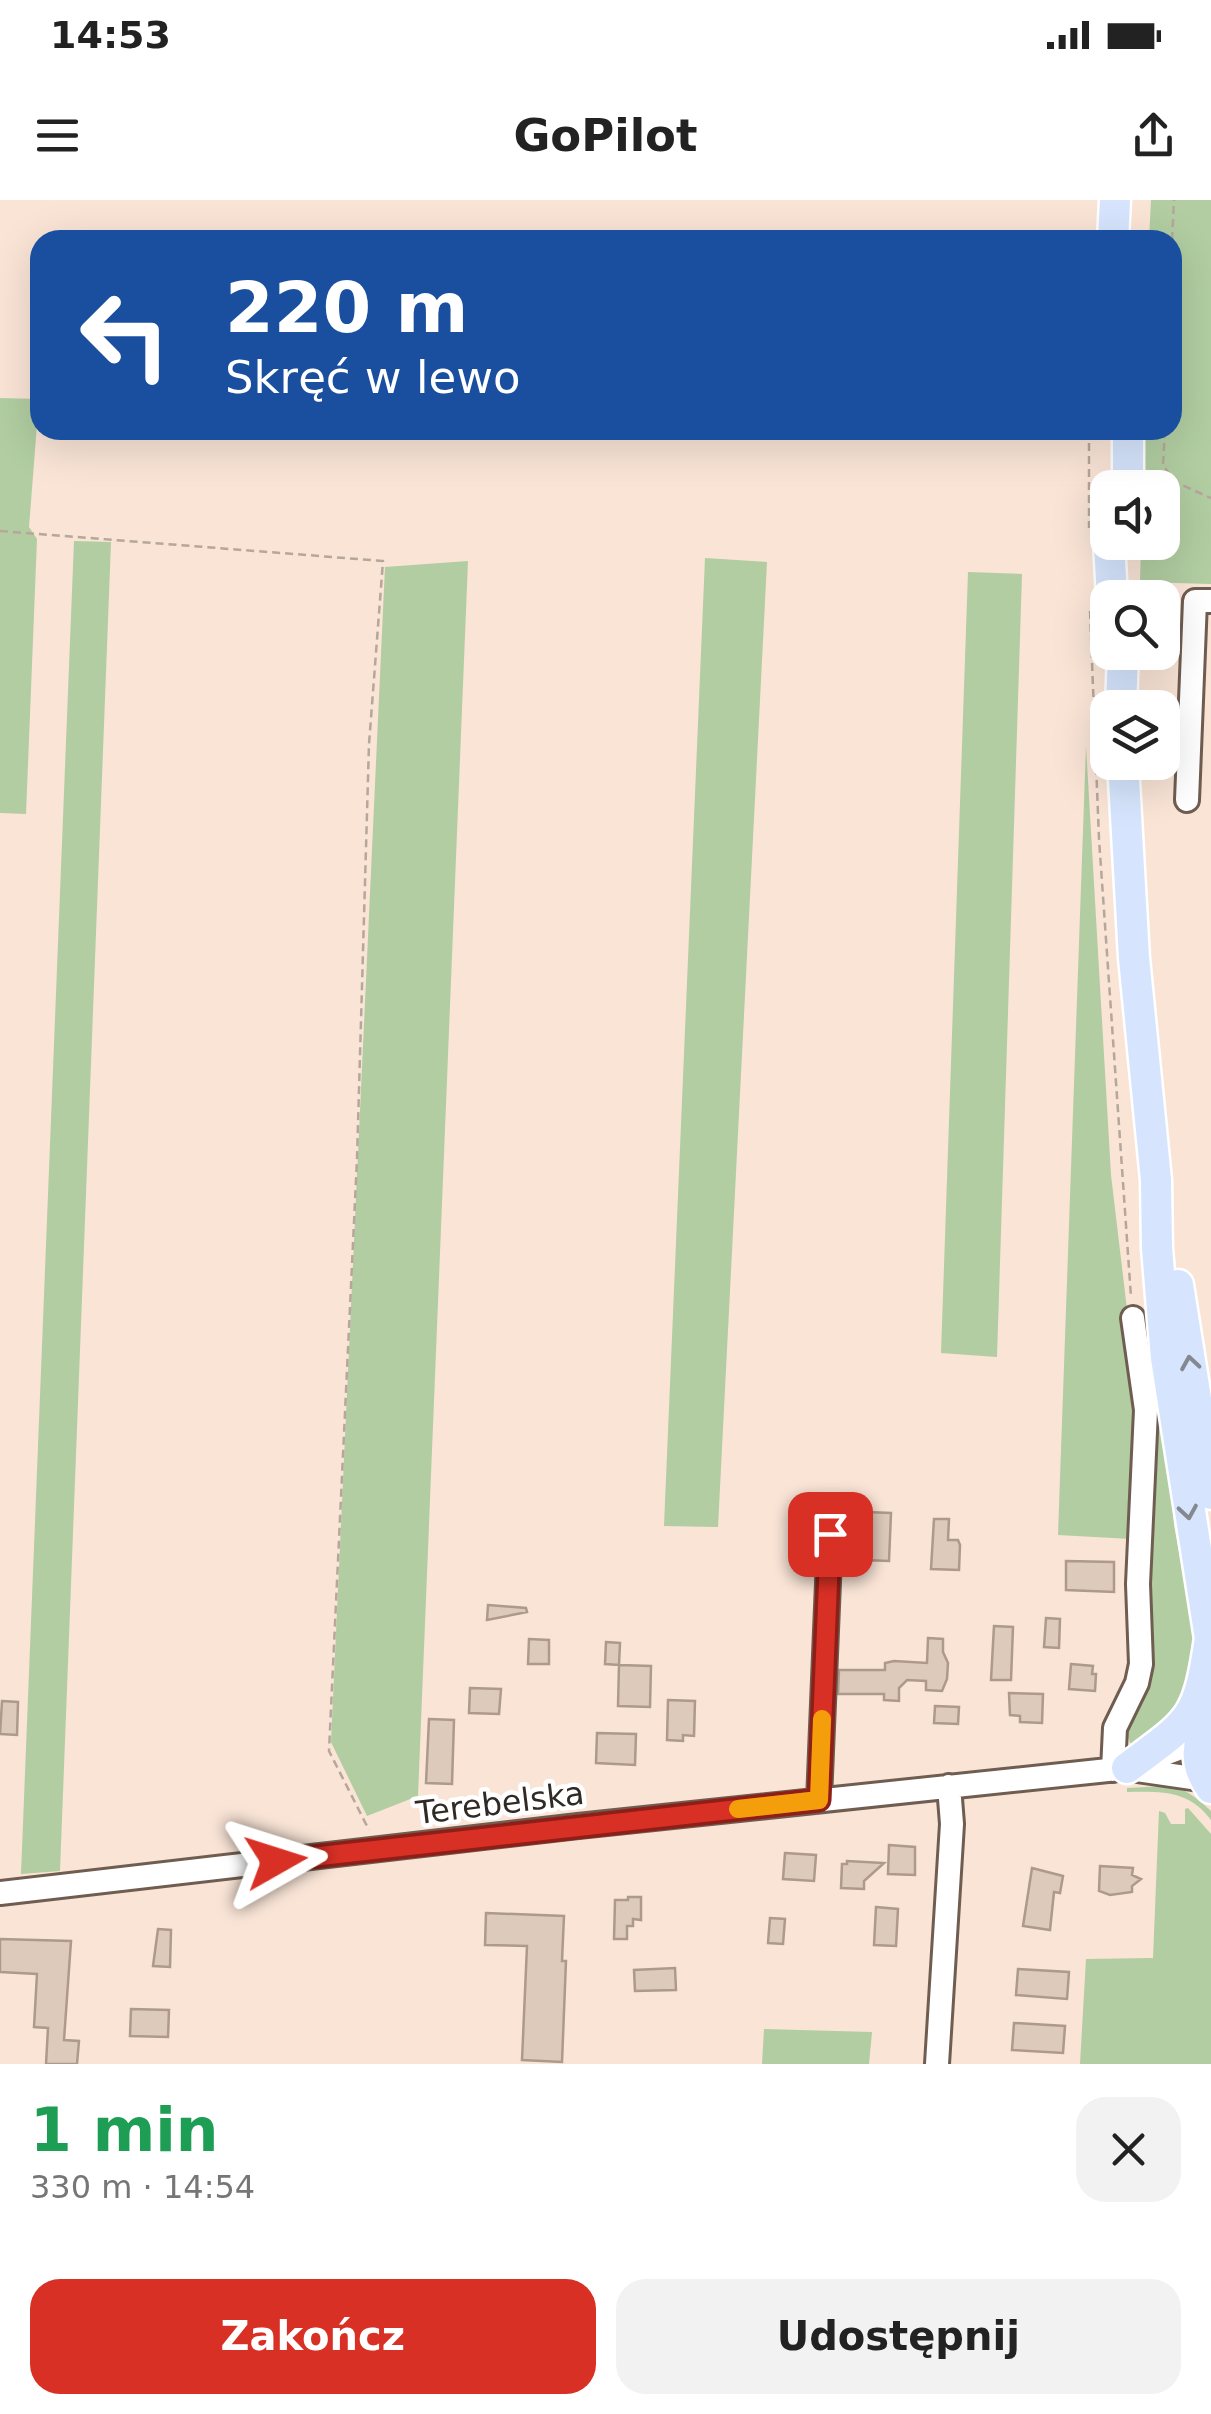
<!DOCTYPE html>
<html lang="pl">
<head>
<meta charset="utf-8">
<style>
	:root { --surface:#fff; --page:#f2f2f2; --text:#222; --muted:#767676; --accent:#d93025 }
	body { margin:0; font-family:"DejaVu Sans",sans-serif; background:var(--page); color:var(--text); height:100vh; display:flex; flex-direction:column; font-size:38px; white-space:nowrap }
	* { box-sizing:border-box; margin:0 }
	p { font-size:32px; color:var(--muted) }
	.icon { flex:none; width:55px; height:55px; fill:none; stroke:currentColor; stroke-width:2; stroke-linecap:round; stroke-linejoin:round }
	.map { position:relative; height:1864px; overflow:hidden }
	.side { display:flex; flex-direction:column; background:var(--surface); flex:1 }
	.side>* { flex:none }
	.top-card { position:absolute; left:30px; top:30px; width:1152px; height:210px; border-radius:30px; box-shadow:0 10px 40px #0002; background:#1a4fa0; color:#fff; overflow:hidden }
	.tools { position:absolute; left:1090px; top:270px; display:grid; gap:20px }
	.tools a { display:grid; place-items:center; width:90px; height:90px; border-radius:20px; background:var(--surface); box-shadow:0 10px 40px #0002; font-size:50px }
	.pin { position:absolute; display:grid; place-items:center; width:85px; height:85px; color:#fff; margin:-42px; border-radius:20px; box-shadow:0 5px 15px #0006 }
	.me { position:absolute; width:110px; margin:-55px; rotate:84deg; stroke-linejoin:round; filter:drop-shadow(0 0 8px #0008) }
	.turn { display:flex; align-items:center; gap:35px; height:210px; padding:0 30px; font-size:45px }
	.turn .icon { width:130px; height:130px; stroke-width:2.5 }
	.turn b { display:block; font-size:70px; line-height:85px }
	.round { display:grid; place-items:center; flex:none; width:105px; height:105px; border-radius:30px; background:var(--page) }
	.overview { display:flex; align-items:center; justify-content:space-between; height:170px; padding:0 30px }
	h1 { font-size:60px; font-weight:800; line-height:75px; color:#1e9e55 }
	.button { display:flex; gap:20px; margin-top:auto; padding:20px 30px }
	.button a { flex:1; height:115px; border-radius:30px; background:var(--accent); color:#fff; font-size:40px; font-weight:800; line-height:115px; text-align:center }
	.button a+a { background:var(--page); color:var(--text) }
	.status { display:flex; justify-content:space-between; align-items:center; height:70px; padding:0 50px; background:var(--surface); direction:ltr }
	.status svg { height:28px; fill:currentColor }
	header { display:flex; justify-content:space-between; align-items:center; height:130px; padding:0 30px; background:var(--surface); font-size:45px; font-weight:800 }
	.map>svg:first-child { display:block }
</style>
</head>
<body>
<div class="status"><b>14:53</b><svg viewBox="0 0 49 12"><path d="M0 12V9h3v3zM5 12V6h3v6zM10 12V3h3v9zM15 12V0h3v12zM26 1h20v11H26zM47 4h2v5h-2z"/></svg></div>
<header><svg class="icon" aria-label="menu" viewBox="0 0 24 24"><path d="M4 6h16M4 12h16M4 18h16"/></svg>GoPilot<svg class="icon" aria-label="share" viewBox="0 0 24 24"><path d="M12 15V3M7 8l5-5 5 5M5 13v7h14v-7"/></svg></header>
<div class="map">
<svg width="1211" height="1864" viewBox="0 0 1211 1864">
	<rect width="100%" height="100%" fill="#f9e4d6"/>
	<path fill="#b1cda1" d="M1151,0H1211V384L1140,382L1141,343L1162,342V288L1141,287L1142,230H1172V40H1149Z
		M0,198L39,199L29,327L37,339L26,614L0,613Z
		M74,341L111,342L60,1671L21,1674Z
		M705,358L767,362L718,1327L664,1326Z
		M468,361L418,1596L367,1616L331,1542L385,367Z
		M968,372L1022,374L997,1157L941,1153Z
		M1086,546L1111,975L1138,1202L1131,1339L1058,1335Z
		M1158,1139L1174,1325L1197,1449L1190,1501L1137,1545L1130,1543L1126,1531L1141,1141Z
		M1166,1586C1186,1588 1197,1598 1211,1611V1620C1189,1590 1161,1591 1127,1592V1588Z
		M1188,1608L1211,1634V1864H1080L1086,1759L1153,1758L1159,1611L1165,1613L1171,1624H1185V1609Z
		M764,1829L872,1832L869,1864H762Z"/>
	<path fill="#decabb" stroke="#ad9a8c" stroke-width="2.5" d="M866,1312L891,1313L889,1361L865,1360Z
		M934,1319H949L948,1340H958L960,1345L959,1370L931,1369Z
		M1066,1361L1114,1362V1392L1066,1390Z
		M488,1405L526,1408L527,1412L487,1420Z
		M1046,1418L1060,1419L1059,1448L1044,1447Z
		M994,1426L1013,1427L1011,1480H991Z
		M928,1438L943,1439V1452L948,1463L947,1479L942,1491L926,1490V1481L907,1480L899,1488V1501L884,1500V1494H838L839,1470H885V1463L894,1461L927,1463Z
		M529,1439L549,1440V1464H528Z
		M606,1442L620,1443L619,1465L605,1464Z
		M1071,1464L1093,1466L1092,1474H1096L1095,1491L1069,1489Z
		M619,1465L651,1466L650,1507L618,1506Z
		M470,1488L501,1489L499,1514L469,1513Z
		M1009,1493L1043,1494L1042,1523L1020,1522V1516L1010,1515Z
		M668,1500L695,1501L694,1536L683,1535V1541L667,1540Z
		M2,1501L18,1502L17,1535L0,1534Z
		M935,1506L959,1507L958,1524L934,1523Z
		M429,1519L454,1520L452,1584L426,1583Z
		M597,1533L636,1534L635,1565L596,1563Z
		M889,1645L915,1647V1675L888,1674Z
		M785,1653L816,1655L814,1681L783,1679Z
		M847,1661L884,1663L864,1681V1689L841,1688L842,1664H847Z
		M1100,1666L1133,1668L1132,1675L1141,1679L1132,1686V1692L1110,1695L1099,1691Z
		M1032,1668L1063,1676L1060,1693L1054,1692L1050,1730L1023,1726Z
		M628,1697H641V1720L633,1719V1726H627V1739H614L615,1700H628Z
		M876,1707L898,1709L896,1746L874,1745Z
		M486,1713L564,1716L562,1761H566L562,1862L522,1860L527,1746L485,1745Z
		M770,1718L785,1719L783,1744L768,1743Z
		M158,1729L171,1730L170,1767L153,1766Z
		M0,1739L71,1741L64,1840L79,1841L77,1864H46L48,1828L34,1827L37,1774L0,1772Z
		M675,1768L676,1790L635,1791L634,1770Z
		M1018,1769L1069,1772L1067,1799L1016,1795Z
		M131,1809L169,1810L168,1837L130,1836Z
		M1014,1823L1065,1826L1063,1853L1012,1850Z"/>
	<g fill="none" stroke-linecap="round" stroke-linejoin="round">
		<defs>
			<path id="minor" d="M1187,600L1195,401H1211
				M1130,1569L1206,1580
				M1113,1570L1115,1528L1137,1483L1141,1464L1138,1384L1146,1210L1133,1118
				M819,1600L830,1334
				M0,1693L578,1626L1127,1568L1200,1541
				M937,1864L952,1624L949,1586"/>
			<path id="major" d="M1113,40L1115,0
				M1128,288V230
				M1109,342L1112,398
				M1121,508L1123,452
				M1123,562L1134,758L1156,980L1157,1048L1166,1158L1211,1445
				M1178,1085L1211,1294
				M1211,1519C1195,1541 1194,1565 1211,1588
				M1127,1568C1191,1520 1198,1521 1210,1438"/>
		</defs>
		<use href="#minor" stroke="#6f5d51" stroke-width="28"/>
		<use href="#major" stroke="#fff" stroke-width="35"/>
		<path stroke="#b6a69b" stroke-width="2.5" stroke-dasharray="8 5" stroke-linecap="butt" d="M1172,40L1174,0
			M1089,230V328
			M1165,230L1163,265L1175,282L1211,298
			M0,331L383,361L369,544L357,959L329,1551L369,1630
			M1090,411L1099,639L1131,1097"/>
		<use href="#minor" stroke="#fff" stroke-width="22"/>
		<use href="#major" stroke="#d6e5fd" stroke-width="30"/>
	</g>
	<defs><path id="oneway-chevron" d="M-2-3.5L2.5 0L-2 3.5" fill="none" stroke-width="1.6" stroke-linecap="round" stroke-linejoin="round" transform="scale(2.5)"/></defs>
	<g stroke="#848890">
		<use href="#oneway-chevron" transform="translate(1190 1163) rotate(-99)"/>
		<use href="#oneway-chevron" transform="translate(1188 1312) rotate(81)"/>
	</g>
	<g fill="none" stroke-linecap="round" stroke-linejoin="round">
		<defs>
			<path id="route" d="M276,1661L819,1600L830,1334"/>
		</defs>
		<use href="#route" stroke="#8d1f18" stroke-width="25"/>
		<use href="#route" stroke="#d93025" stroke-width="18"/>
		<path stroke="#f59e0b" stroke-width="18" d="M738,1609L819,1600L822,1519"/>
	</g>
	<g text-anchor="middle" stroke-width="9" stroke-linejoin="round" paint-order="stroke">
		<g font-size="32" fill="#312a24" stroke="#fff">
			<text transform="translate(500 1603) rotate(-7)" y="11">Terebelska</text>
		</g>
	</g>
</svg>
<div class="tools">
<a><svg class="icon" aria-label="sound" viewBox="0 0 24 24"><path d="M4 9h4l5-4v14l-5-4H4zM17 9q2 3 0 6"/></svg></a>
<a><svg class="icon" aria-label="search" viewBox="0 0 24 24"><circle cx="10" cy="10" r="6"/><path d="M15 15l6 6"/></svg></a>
<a><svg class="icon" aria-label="layers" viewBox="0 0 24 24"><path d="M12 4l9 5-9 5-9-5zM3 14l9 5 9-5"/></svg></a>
</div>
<div class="pin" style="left:830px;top:1334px;background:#d93025"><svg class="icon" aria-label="arrive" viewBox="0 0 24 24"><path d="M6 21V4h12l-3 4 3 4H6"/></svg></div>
<svg class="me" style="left:276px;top:1661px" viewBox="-20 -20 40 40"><path d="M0-17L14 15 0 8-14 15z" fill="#d93025" stroke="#fff" stroke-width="4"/></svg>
<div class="top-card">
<div class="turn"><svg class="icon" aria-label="left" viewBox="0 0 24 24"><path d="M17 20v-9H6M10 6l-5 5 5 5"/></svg><div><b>220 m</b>Skręć w lewo</div></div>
</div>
</div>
<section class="side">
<div class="overview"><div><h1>1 min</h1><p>330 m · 14:54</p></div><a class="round"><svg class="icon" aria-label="close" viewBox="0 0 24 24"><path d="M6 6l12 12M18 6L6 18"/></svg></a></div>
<div class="button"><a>Zakończ</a><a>Udostępnij</a></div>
</section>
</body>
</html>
